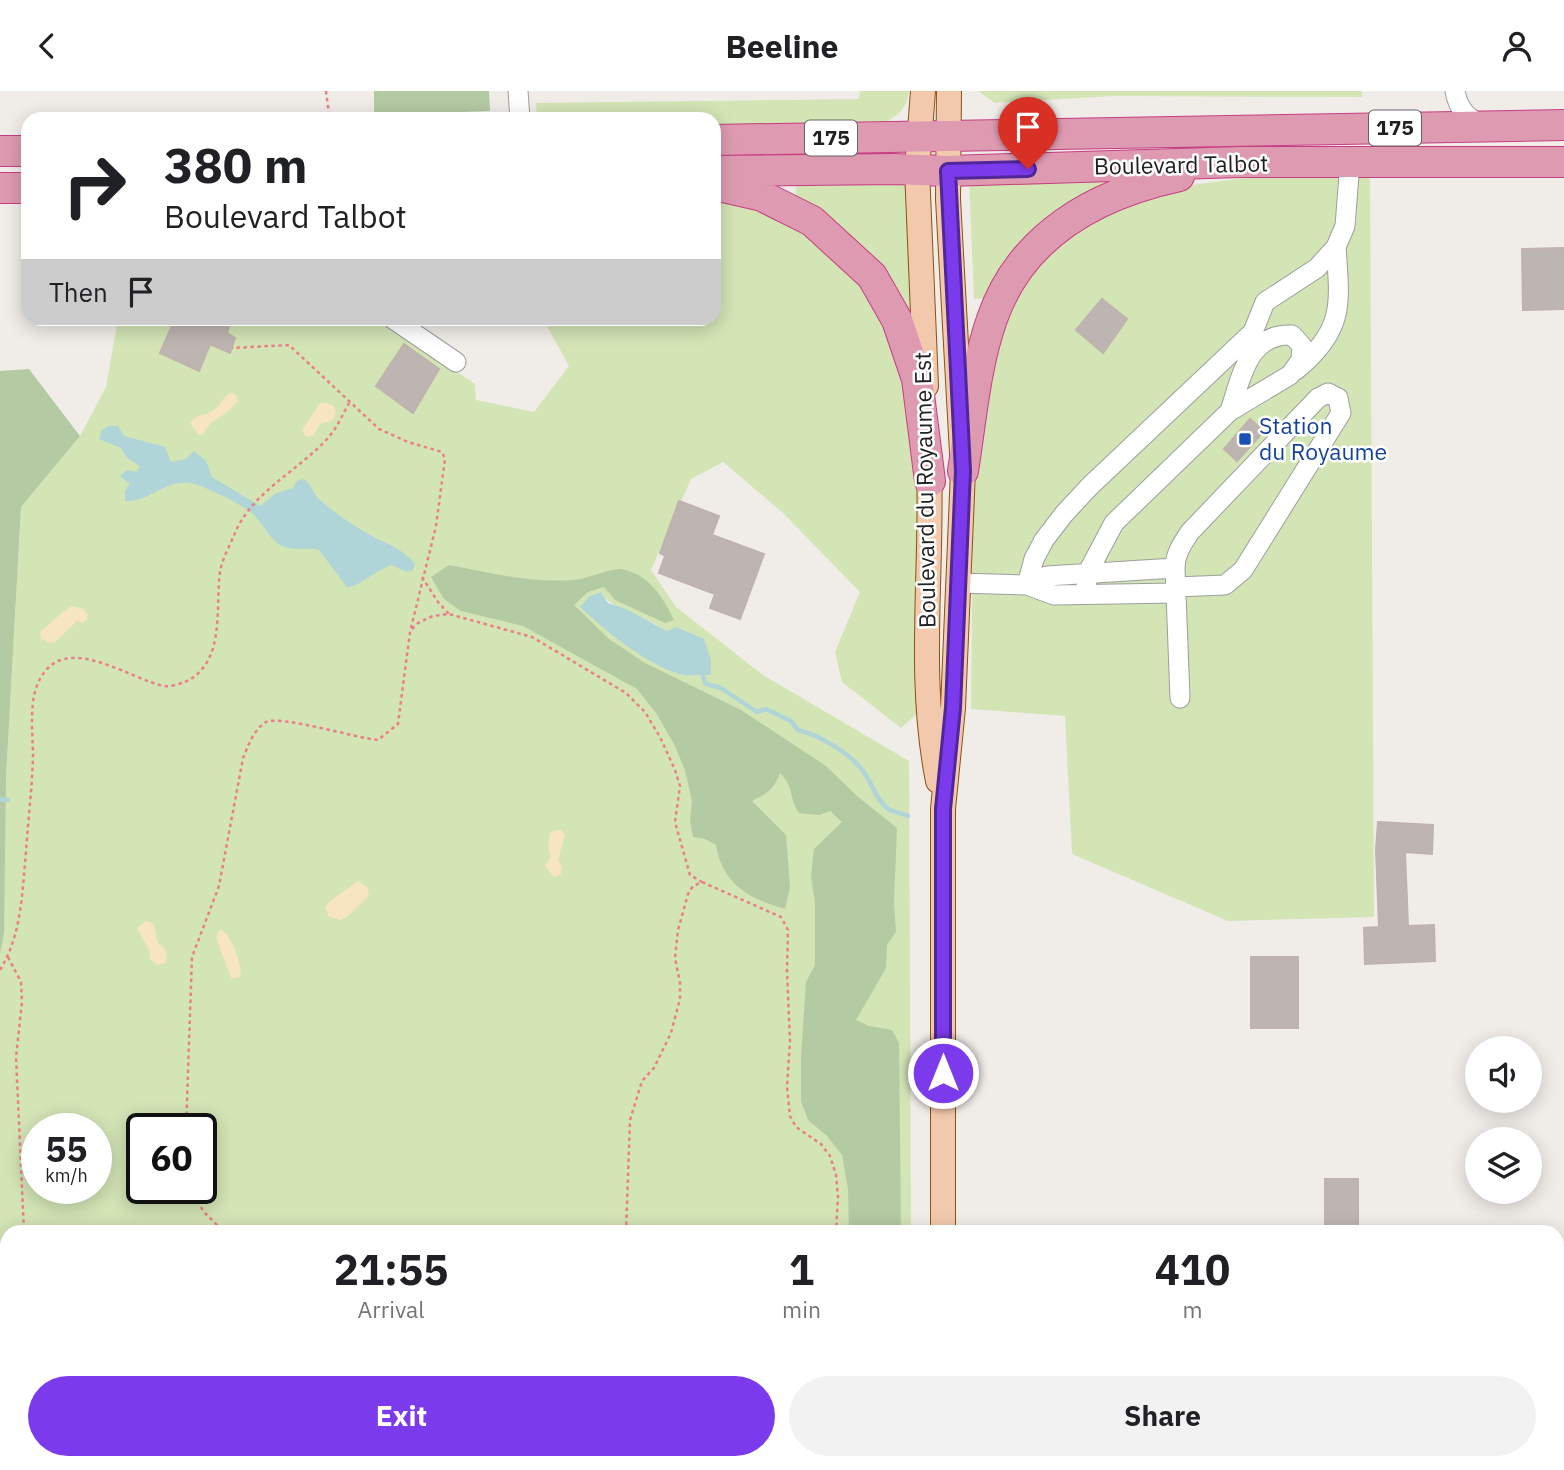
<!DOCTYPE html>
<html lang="en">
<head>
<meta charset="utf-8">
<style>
	:root { --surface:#fff; --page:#f2f2f2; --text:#202124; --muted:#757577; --accent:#7c3aed }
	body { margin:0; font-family:"IBM Plex Sans",sans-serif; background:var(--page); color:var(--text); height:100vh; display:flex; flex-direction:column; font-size:26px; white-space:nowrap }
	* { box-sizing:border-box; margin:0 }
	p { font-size:23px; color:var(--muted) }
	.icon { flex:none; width:38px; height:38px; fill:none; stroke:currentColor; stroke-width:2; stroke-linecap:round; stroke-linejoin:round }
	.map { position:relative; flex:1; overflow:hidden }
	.details { position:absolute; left:0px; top:1134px; width:1564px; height:245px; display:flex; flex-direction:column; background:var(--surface); border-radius:21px 21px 0 0; box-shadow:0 4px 18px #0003 }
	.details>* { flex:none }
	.hud { position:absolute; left:21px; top:21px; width:700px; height:214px; border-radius:21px; box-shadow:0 4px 18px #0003; background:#fff; color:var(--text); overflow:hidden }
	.controls { position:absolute; left:1465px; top:945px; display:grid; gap:14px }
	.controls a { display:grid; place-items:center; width:77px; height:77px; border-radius:50%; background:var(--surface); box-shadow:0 4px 18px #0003; font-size:35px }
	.speed { position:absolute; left:21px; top:1022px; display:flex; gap:14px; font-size:35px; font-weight:700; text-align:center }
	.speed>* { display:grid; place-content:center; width:91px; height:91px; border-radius:50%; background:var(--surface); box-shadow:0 4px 18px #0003; line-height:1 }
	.speed small { font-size:18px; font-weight:400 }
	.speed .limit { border:4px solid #111; border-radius:10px; background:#fff; color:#111 }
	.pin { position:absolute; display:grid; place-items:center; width:60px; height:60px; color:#fff; margin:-72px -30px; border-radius:50% 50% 50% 0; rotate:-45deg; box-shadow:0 0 7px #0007 }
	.pin .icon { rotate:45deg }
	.me { position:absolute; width:77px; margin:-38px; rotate:0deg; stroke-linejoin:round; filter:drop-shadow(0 0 5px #0008) }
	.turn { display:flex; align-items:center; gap:24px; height:147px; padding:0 28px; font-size:32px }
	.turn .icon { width:91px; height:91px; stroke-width:2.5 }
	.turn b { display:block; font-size:49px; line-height:60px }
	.then { display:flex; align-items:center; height:66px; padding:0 28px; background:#0003; gap:14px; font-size:26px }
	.eta { display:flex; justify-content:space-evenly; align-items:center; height:119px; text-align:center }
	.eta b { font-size:42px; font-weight:800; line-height:49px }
	.action { display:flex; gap:14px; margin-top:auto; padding:14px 28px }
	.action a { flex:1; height:80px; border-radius:42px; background:var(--accent); color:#fff; font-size:28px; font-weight:800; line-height:80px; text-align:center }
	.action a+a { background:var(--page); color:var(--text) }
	header { display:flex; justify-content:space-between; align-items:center; height:91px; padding:0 28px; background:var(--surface); font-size:32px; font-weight:800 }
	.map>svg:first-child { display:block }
</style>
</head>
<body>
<header><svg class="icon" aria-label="back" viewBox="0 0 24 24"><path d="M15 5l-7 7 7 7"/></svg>Beeline<svg class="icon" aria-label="person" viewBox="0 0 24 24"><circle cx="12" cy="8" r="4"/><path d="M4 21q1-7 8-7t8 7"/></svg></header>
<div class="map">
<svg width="1564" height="1379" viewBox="0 0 1564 1379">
	<rect width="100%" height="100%" fill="#f0ede9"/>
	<path fill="#d3e4b5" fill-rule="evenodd" d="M860,0H909C907,18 898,24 883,33H714V28H541L537,25L536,12L859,8Z
		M978,0H1362V6L1112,5L995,12Z
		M1370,83L1374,826L1228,830L1072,763L1065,625L971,618L973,419L982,330L999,240L1019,188L1058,148L1107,121L1185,95L1258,85Z
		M1102,86L1103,104L990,207L974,208L969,88Z
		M917,88L918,218L902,219L794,111L797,90Z
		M714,106L779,123L850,170L893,240L916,355L920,429V620L901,637L842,591L835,561L860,501L782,421L723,371L691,388L651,479L676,516L763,584L909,670L911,1141H7V1372H912V1379H0V693L6,687L21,416L80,345L106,296L118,228H378L475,293L476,309L534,321L569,275L543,228H714ZM601,501C614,522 646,524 666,540C680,550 691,570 702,583L681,584L590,505ZM37,1038H96V1097H37ZM142,1038H201V1097H142Z
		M962,1372H1355L1357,1379H963Z"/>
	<path fill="#b4caa3" d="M374,0H489L490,20L374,24Z
		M29,278L80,345L21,416L6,687L4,842L0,863V280Z
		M449,474C491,482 531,492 574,489C585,488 613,477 621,478C649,483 663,506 674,529L665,532L615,509L604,496L588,501L574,514L609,548L645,572L741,619L826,675L857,705L897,737L894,811L896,841L887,854L886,877L856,929L869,935L892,939L899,952L901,1141H849L848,1098L842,1064L827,1045L808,1029L801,1010V965L806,891L815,874V812L811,784L814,758L842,731L830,720L819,724L799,722C788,705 795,697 780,682C774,698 767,703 752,710L786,744L790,796L785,818C748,807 723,794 716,754L705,748L693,746L690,730L692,710L685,679L674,653L656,622L637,598L523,535L461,520L444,508L431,486Z
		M478,1372H665L663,1379H481Z"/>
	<path fill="#f7e4c0" d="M230,302L235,303L238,309C230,324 210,327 203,344H199L190,332C196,323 206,325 214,319C221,313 223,306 230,302Z
		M320,312H327L334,315L336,322L333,329L320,333L313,345L306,346L302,339Z
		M72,515L84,518L88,524L86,529L82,532L77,530L54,552L47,551L41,547L40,541L64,520Z
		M557,739H562L565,744L558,769L562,776L561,783L554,786L545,775L551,765L548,757L550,742Z
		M358,790L367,796L369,805C359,813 352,824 341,829L329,826L325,816C331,807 348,798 358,790Z
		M146,830C158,832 154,842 158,852C166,856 168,863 166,872L157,874L150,868L149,859L137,837Z
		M221,838C232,846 241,871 241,885L232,888C229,881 217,851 216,845Z"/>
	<path fill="#afd5d8" d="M108,335H118L124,345L165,356L171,371L186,368L194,360L206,370L212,386L260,415L275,403L293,397L297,390L303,388C313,393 312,403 320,409C335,422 352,434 370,444C390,455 399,455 415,473L413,479L407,481L391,474C377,479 358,496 347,496L319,459C308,456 292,460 282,455C269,448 264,433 253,423C243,414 203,394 190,392C166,388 148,412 125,410V400L130,393L120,385L127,379L136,381L140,375L127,367L121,357L99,348L102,339Z
		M601,501L608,512L626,518L667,540L676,536L704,548L711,569V584C701,583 688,586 679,583C643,571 607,541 580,516L590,505Z"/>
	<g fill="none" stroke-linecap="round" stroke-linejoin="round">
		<path stroke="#afd5d8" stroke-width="4.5" d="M702,583L706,593L721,597L757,621L766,618L791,630L798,639C819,644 850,662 863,680C872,692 875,707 887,717C892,721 901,722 908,725
			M0,708L8,709"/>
	</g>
	<path fill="#bdb5b2" stroke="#c0b2ad" stroke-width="2" d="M1564,157V218L1523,219L1522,158Z
		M1102,208L1127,228L1103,262L1076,239Z
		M175,228H185L195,233L198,228H231L227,242L235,247L230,262L210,253L199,280L160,262Z
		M404,253L439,278L413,322L376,295Z
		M1250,328L1264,340L1237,370L1224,358Z
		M679,410L719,425L712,444L764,463L740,528L710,517L715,503L659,482L665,465L660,462Z
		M1378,731L1433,734L1432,763L1405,761L1408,835L1434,834L1435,870L1365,873L1364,837L1379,836L1376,759Z
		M1251,866H1298V937H1251Z
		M1325,1088H1358V1141H1325Z"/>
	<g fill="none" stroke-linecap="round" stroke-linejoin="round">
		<defs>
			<path id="minor" d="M518,0L520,28
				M1455,0C1458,17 1467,30 1485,33
				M393,228L456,271
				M1296,279C1345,239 1340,213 1336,156
				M1175,477L1047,485L1027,494L1054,504L1176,502
				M959,492L1027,494L1034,468L1044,449L1064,423L1090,395L1253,241L1265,211L1317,177L1336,156L1345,135L1350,71
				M1176,496L1225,494L1243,479L1341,322L1338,307L1328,302L1318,307L1190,441C1182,453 1175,463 1175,477L1180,607
				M1085,503L1088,481L1114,432L1230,320L1290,284L1301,269L1302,255L1292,244C1248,242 1241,287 1230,320"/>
			<path id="major" d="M923,0L917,78L926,295
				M929,373C933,479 917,585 938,690
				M943,1141V718L953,617L963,380L948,108L949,0
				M942,1379V1372"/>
			<path id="highway" d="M714,49L1564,34
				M0,60H28
				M714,80L894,78L948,80L1241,71H1564
				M714,94L762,105L812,130L872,185L897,229L917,288L930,390
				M0,97H28
				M963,380C971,330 975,276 992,228C1021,144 1096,103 1179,85"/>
		</defs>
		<use href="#minor" stroke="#9e9e9e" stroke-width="21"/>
		<use href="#major" stroke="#8c5112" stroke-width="26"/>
		<use href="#highway" stroke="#c73d81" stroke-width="32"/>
		<path stroke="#ea8085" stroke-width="2.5" stroke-dasharray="3.5 3.5" stroke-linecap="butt" d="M326,0L329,23
			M422,486L438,511L449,523
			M412,538L418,532L433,525L449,523L532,546L626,602L645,621L660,646L675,679L680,695L675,731L690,784L702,791
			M8,866L21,891L22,911L16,966L24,1141
			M0,879C22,843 22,802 26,761C28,730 32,698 33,666C33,643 28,609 40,588C65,540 129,588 164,595C170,596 179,593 185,591C226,572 215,518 220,481C222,468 230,454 235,442C252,401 298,380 327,348C337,337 342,325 349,312
			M186,1038L192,866L219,795L243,667C248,655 254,638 266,631C281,624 356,647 378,649L398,633L410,541L436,435L445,368L442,361L408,351L379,338L289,254L232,257
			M192,1097L203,1120L217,1134L219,1141
			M626,1141L630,1029L642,990L654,977L671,942L680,908V892L675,867L678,839L688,803L693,795L702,791L781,826L788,839L787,880L790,950L787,996L790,1025L796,1036L821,1053L830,1065L836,1084L838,1105L836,1141
			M0,1361L7,1358
			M207,1372L209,1379
			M319,1379V1372
			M828,1379V1372"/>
		<use href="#minor" stroke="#fff" stroke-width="19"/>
		<use href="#major" stroke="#f2c9ac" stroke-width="24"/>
		<use href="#highway" stroke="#de9ab1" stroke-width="30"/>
	</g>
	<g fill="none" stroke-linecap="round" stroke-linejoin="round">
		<defs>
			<path id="route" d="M943,982V718L953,617L963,380L948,80L1028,78"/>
		</defs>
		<use href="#route" stroke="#51269a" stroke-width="18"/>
		<use href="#route" stroke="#7c3aed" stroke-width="12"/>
	</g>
	<rect fill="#1a4fb4" stroke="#fff" stroke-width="2.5" x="1238" y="341" width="14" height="14" rx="3.5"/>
	<g text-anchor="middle" stroke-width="5" stroke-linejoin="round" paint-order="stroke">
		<g fill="#fff" stroke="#646464" stroke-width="2">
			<rect x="1369" y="19.5" width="52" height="35" rx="5"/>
			<rect x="805" y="29.5" width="52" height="35" rx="5"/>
		</g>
		<g font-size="21" font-weight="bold" fill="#212121">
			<text x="1395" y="44">175</text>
			<text x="831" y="54">175</text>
		</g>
		<g font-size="23" fill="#212121" stroke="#fff">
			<text transform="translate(1181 74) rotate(-1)" y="8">Boulevard Talbot</text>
			<text transform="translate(925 399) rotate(-91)" y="8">Boulevard du Royaume Est</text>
		</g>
		<g font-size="23" fill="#164399" stroke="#fff" text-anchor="start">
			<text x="1259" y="343">Station<tspan x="1259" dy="26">du Royaume</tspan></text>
		</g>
	</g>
</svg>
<div class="controls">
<a><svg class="icon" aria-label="sound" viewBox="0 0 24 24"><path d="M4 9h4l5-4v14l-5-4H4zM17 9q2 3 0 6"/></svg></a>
<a><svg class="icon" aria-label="layers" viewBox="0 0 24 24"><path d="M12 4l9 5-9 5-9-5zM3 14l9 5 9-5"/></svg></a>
</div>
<div class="speed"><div>55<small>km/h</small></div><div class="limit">60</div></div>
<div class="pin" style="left:1028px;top:78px;background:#d93025"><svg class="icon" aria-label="arrive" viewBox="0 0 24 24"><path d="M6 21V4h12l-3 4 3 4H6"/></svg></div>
<svg class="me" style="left:943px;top:982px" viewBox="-20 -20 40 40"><circle r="17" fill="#7c3aed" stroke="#fff" stroke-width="3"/><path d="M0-11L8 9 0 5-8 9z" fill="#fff"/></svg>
<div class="hud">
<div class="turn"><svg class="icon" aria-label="right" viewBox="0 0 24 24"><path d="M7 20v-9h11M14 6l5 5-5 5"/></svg><div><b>380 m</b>Boulevard Talbot</div></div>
<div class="then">Then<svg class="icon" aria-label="arrive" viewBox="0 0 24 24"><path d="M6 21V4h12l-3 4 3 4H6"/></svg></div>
</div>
<section class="details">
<div class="eta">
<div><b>21:55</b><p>Arrival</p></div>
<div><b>1</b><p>min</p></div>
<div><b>410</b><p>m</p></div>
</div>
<div class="action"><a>Exit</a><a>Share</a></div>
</section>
</div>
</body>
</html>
